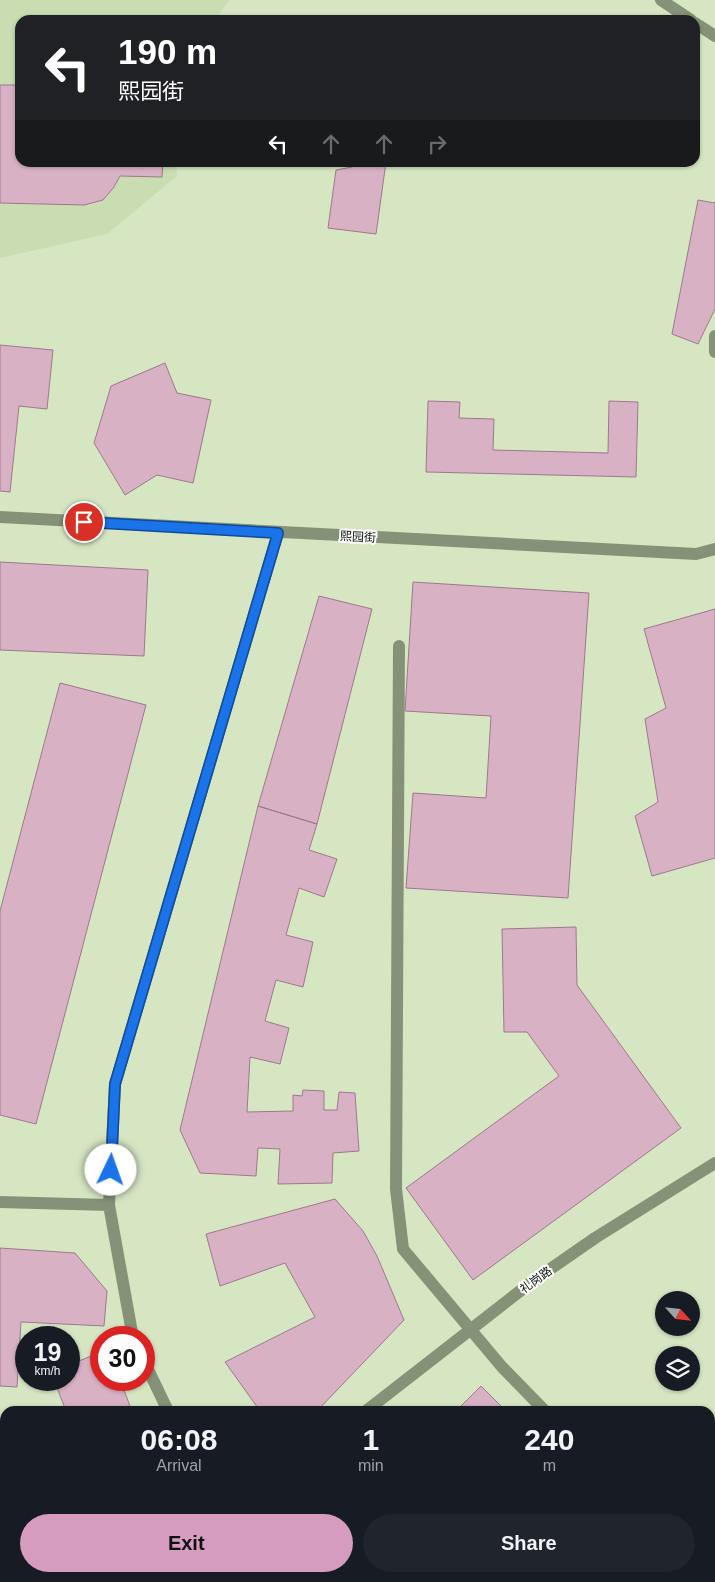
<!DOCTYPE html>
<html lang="en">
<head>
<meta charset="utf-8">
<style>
	:root { --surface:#171b24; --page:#20242c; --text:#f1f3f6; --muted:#9ea1a6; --accent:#d59cc0 }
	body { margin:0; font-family:Helvetica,"Noto Sans SC",sans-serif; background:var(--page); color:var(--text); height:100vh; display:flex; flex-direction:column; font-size:19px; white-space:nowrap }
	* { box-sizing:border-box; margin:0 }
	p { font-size:16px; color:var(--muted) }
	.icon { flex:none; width:28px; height:28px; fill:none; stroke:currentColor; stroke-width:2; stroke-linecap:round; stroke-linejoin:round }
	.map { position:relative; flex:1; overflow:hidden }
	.sheet { position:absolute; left:0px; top:1406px; width:715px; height:176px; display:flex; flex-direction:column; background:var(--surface); border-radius:15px 15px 0 0; box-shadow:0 1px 4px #0004 }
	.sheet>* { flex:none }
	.guide { position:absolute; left:15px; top:15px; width:685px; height:152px; border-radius:15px; box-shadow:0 1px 4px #0004; background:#202124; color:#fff; overflow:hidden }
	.needle { width:32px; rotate:117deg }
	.tools { position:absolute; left:655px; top:1291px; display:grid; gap:10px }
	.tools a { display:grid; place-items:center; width:45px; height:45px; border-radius:50%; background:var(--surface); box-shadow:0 1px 4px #0004; font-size:25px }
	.speed { position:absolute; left:15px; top:1326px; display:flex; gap:10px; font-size:25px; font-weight:700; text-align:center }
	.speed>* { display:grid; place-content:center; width:65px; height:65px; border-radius:50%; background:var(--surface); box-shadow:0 1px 4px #0004; line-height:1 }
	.speed small { font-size:12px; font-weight:400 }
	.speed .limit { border:8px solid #d22; background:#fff; color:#111 }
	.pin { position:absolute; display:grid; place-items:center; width:42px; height:42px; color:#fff; margin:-21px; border:2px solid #fff; border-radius:50%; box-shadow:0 1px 5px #0007 }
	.me { position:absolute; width:55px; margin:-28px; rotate:3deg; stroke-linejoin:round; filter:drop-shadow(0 0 4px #0008) }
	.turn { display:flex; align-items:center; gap:18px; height:105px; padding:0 20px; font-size:22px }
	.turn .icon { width:65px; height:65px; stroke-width:2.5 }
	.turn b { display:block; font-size:35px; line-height:42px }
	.lanes { display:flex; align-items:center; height:48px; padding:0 20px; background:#0003; justify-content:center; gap:25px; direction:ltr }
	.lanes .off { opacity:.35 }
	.eta { display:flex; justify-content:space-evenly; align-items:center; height:85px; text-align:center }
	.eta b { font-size:30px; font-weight:700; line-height:35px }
	.action { display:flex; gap:10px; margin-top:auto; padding:10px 20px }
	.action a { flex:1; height:58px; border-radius:30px; background:var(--accent); color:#111; font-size:20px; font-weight:700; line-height:58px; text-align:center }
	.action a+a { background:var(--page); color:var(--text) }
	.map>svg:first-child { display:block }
</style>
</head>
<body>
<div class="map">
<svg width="715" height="1582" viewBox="0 0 715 1582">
	<rect width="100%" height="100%" fill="#d6e6c3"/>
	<path fill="#c9dcb2" d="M0,0H229L215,20H20V162L176,163L177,176L107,234L0,258Z"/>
	<path fill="#d8b2c4" stroke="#9d798a" d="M0,85H20V162H163L162,177L120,176L114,187L103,200L84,205L0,203Z
		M352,162H386L376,234L328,228L336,170L352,167Z
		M698,200L715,203V309L698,344L672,334Z
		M0,345L53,350L47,409L19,406L10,492L0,491Z
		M165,363L177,393L211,400L193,483L157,475L125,495L94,443L111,386Z
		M428,401L460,402L459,418L494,419L493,450L608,453L609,401L638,402L636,477L426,472Z
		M0,562L148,570L144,656L0,650Z
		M413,582L589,593L568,898L406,888L413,793L486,798L491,716L405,711Z
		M319,596L372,609L317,824L258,806Z
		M715,609V858L652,876L635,816L658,802L645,719L666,708L644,629Z
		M60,683L146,705L36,1124L0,1115V911Z
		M258,806L317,824L309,850L337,859L324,897L299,888L286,935L313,942L303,987L276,980L265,1021L289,1028L280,1064L250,1057L247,1112L293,1111V1095L302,1096L303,1090L324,1091V1110H337L339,1092L355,1093L359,1151L333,1153L332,1183L278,1184L280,1149L258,1148L256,1176L200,1173L180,1130Z
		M576,927L577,985L681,1128L473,1280L406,1188L559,1076L527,1032H504L502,929Z
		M335,1199L363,1231L377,1256L404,1320L317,1411H260L225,1362L315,1317L285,1263L220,1286L206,1234Z
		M0,1248L75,1253L107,1291L104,1326L21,1322L17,1387L0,1386Z
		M101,1352V1380H120L132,1411H66L54,1380H69V1365Z
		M481,1386L506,1411H456Z
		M5,1468V1578H91L87,1582H6L0,1574V1472Z
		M281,1578H292L295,1582H275Z
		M318,1578H474L477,1582H321Z
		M586,1578H670L666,1582H590Z"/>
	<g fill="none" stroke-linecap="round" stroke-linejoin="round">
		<path stroke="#869277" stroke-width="12" d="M661,0L691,20
			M695,23L715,36
			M715,336V352
			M0,517L696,554L715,549
			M399,646L396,1189L403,1249L502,1367L545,1411
			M0,1202L109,1205
			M133,1338L109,1205L115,1084L278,533
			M144,1361L168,1411
			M366,1411L533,1281L595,1238L715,1163
			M710,1578L714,1582
			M173,1582L179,1578"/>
	</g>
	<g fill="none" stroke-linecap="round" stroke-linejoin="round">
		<defs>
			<path id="route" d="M84,522L278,533L115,1084L111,1170"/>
		</defs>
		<use href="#route" stroke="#114b97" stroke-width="12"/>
		<use href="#route" stroke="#1a73e8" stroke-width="9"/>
	</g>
	<g text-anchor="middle" stroke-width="4" stroke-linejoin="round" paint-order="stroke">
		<g font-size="12" fill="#0a0f05" stroke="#fff">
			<text transform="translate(358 537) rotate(3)" y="4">熙园街</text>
			<text transform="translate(536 1280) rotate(-36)" y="4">礼岗路</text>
		</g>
	</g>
</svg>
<div class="tools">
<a><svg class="needle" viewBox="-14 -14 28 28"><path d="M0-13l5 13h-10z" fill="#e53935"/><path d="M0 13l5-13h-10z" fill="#9ea1a6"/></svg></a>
<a><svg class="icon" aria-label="layers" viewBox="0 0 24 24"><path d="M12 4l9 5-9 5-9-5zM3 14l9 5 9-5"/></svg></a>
</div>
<div class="speed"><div>19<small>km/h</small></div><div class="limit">30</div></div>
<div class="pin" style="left:84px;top:522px;background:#d93025"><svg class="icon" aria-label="arrive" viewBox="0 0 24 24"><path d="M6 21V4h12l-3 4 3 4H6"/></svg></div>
<svg class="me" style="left:111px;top:1170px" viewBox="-20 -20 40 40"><circle r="19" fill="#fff"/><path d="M0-13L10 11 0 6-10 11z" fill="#1a73e8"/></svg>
<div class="guide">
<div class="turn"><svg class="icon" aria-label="left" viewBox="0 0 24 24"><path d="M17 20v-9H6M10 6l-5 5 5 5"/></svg><div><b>190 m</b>熙园街</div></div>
<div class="lanes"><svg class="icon" aria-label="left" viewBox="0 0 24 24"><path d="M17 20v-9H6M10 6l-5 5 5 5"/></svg><svg class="icon off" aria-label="ahead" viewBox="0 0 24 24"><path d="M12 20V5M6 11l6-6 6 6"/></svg><svg class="icon off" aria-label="ahead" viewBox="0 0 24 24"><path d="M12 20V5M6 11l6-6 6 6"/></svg><svg class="icon off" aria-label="right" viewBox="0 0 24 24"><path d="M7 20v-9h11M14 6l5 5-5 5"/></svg></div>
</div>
<section class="sheet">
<div class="eta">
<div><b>06:08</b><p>Arrival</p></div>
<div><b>1</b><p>min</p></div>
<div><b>240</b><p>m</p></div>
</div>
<div class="action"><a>Exit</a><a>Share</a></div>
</section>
</div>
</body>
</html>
